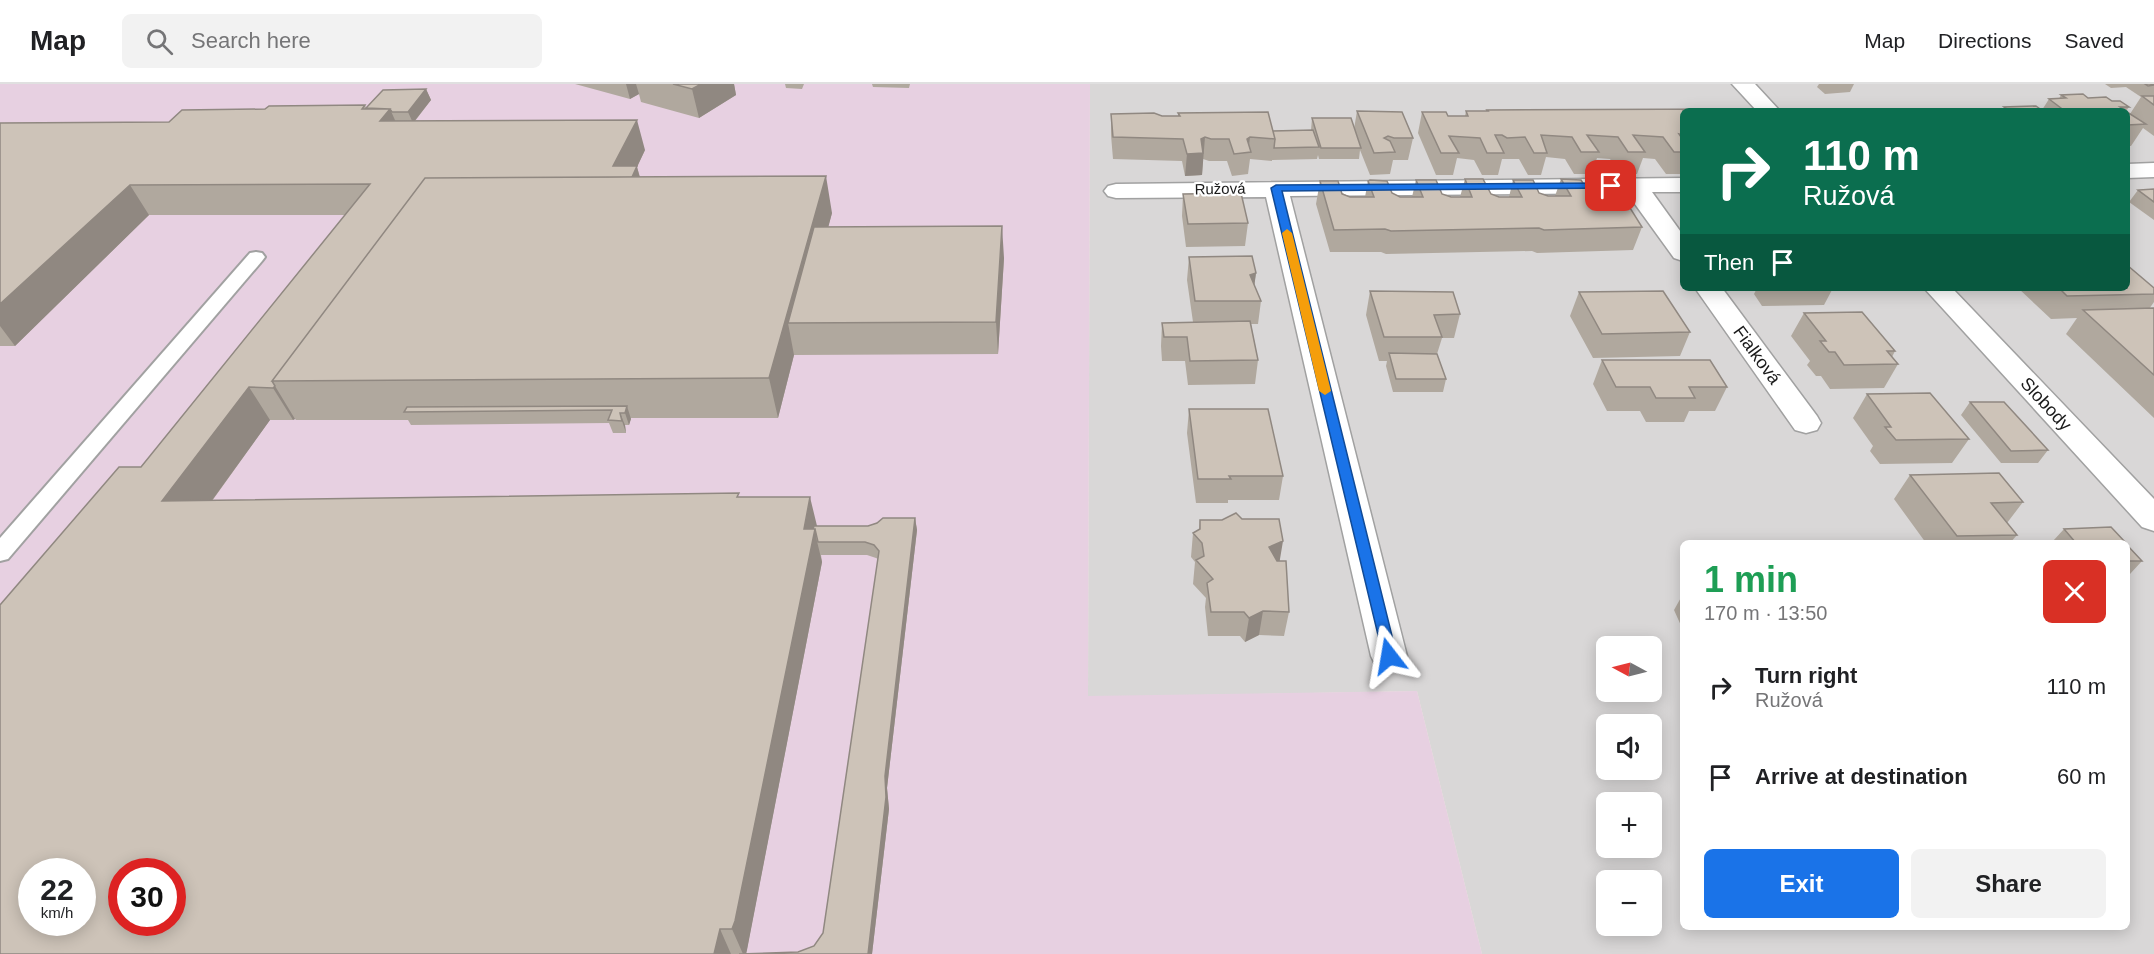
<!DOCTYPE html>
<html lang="en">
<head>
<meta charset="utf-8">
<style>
	:root { --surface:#fff; --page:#f2f2f2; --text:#202124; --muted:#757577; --line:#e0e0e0; --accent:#1a73e8 }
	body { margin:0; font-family:Arial,sans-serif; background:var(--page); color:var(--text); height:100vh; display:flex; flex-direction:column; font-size:22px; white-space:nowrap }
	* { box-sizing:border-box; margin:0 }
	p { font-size:20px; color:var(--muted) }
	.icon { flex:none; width:33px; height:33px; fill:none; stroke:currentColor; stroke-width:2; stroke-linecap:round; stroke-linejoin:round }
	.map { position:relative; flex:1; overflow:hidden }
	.side { position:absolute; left:1680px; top:456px; width:450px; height:390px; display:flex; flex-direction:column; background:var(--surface); border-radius:9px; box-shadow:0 3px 15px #0003 }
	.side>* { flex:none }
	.top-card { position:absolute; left:1680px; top:24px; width:450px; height:183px; border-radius:9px; box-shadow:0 3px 15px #0003; background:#0b6e4f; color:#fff; overflow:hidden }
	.needle { width:39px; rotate:277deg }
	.buttons { position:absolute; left:1596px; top:552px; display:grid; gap:12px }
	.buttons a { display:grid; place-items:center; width:66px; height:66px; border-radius:9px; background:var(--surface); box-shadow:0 3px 15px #0003; font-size:30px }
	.speed { position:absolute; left:18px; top:774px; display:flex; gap:12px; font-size:30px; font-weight:700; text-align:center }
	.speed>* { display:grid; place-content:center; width:78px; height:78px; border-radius:50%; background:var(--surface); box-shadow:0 3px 15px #0003; line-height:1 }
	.speed small { font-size:15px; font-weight:400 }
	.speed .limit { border:9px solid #d22; background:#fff; color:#111 }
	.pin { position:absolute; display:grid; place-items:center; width:51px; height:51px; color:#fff; margin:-26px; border-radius:12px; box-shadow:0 3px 9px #0006 }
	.me { position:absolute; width:66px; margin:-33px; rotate:346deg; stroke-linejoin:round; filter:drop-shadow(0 0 4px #0008) }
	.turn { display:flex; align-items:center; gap:21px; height:126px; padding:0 24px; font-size:27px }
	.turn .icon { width:78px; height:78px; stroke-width:2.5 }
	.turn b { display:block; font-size:42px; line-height:51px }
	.then { display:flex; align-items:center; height:57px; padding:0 24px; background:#0003; gap:12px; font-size:22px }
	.round { display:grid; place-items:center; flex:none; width:63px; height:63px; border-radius:9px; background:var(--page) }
	.overview { display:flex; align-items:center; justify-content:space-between; height:102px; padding:0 24px }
	h1 { font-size:36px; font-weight:600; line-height:45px; color:#1e9e55 }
	.button { display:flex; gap:12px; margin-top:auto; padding:12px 24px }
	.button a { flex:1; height:69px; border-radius:9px; background:var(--accent); color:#fff; font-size:24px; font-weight:600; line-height:69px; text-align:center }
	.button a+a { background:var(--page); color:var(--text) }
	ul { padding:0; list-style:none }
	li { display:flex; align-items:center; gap:18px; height:90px; padding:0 24px }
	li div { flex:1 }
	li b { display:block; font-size:22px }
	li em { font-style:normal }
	header { display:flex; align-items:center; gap:36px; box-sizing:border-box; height:84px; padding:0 30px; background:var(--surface); border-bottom:2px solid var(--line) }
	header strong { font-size:28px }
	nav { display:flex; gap:33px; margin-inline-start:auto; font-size:21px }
	.search { width:420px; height:54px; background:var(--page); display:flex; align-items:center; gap:15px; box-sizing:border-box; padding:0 21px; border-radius:9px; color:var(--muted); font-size:22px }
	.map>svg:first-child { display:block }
</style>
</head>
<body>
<header>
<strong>Map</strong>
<div class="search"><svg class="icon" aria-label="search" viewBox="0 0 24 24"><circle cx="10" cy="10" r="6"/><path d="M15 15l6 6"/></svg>Search here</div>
<nav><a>Map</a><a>Directions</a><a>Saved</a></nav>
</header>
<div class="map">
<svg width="2154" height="870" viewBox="0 0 2154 870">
	<rect width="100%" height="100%" fill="#edeadf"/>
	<path fill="#d9d7d7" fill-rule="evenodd" d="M1090,0H2154V870H1482L1417,607L1088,613ZM1683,27H2127V204H1683ZM1683,459H2127V843H1683ZM1606,562H1652V608H1606ZM1606,640H1652V686H1606ZM1606,718H1652V764H1606ZM1606,796H1652V842H1606Z"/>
	<path fill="#e7d0e1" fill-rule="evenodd" d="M0,0H1090L1088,612L1417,607L1482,870H0ZM32,788H82V838H32ZM122,788H172V838H122Z"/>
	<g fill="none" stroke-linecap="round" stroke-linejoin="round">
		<defs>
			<path id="lane" d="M256,168L262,169L265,173L262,177L8,475L0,477V454L250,169Z"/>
			<path id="street" d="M1732,0H1755L1780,27H1757Z
				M2154,79V93L2127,94V80Z
				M1683,94V108H1652L1683,151V177L1674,174L1627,109L1290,112L1407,572L1402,582L1389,586L1376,582L1371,572L1266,113L1116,114L1108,112L1104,107L1108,102L1116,100Z
				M1695,204H1722L1817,332L1821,339L1817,346L1806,349L1795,346Z
				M1924,204H1952L2154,415V447L2142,443Z"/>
		</defs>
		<use href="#lane" stroke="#a1a1a1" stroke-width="4"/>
		<use href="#street" stroke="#a1a1a1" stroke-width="3"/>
		<use href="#lane" fill="#fff" fill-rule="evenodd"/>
		<use href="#street" fill="#fff" fill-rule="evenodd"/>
	</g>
	<path fill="#b0a89e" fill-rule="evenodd" d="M575,0H734L736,11L699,34L641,18L639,10L630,15Z
		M785,0H804L802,5L786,4Z
		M872,0H910L909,4L873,3Z
		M1819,0H1854L1850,8L1825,10L1817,3Z
		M2105,0H2154V52L2143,44L2131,62H2127V28L2130,30L2141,13L2126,3L2111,4Z
		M426,5L431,16L415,37L645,66L637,83L640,93L832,129L828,143L1004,174L998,270L794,271L778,334H631L629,341H625L626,349H613L609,339L411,341L408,336H296L295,335L293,336H270L212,417L740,413L817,442H868L915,434L917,446L887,704L889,725L872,870H0L141,383L345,131H149L15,262H0V39L169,38L265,25L365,21L366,24ZM821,471H867L876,474L878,475L823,849L814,862L798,868L746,870L822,478Z
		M2061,11L2112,17L2129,23L2126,27H2002L2004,23L2042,26L2049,15H2059Z
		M1487,26L1683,27V90H1666L1655,75L1643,74L1637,90H1620L1610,75L1597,74L1592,90H1574L1565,75L1546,73L1541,91H1528L1519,75H1502L1498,91H1482L1474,76L1457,74L1453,91H1436L1418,49L1422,28L1448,32H1465L1466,27H1486Z
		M1357,27L1413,54L1408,76H1393L1390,90L1370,91L1360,66L1359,75H1319L1318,71L1317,75L1272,76V77L1250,75L1248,90L1232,92L1227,77H1209L1203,75L1202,91L1185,92L1182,77L1113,75L1111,51V30L1162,32H1178V29L1273,47L1311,46L1312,34L1354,45Z
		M1465,95L1491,110L1499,113H1509L1513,96L1539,109L1548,112H1555L1561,95L1588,107L1642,143L1633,166L1537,169L1532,167L1386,170L1381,168H1330L1316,120L1320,97L1350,113H1365L1368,97L1400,113H1412L1416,96L1442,110L1451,113H1460Z
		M2154,105V136L2129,118L2138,106Z
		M1183,110L1248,139L1245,162L1186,163L1182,132Z
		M1189,173L1256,189L1254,201L1261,217L1258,240H1251L1258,276L1255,300L1188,301L1185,277H1162L1161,262L1162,239L1193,238L1187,196Z
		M1757,204H1756H1833L1824,221L1762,222L1754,210Z
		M2018,204H2154V218L2149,225L2154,224V334L2066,250L2077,234L2051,235Z
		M1370,207L1460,230L1454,254H1442L1437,270L1446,295L1443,308H1393L1386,282L1387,277H1379L1366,231Z
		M1579,208L1690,248L1680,272L1593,274L1570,232Z
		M1804,229L1895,267L1892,273L1898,280L1884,304L1830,305L1821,292H1816L1807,281L1810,277L1791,252Z
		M1602,276L1727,303L1715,327H1689L1684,338H1646L1640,327H1607L1593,300Z
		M1867,310L1969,355L1952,379L1880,380L1870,367L1873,362L1853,334Z
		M1970,318L2048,366L2038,379H2001L1961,331Z
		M1189,325L1283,392L1279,416H1228V419H1196L1187,349Z
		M1910,391L2023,418L2007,439L2017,451L2010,459H1926L1894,415Z
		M1200,436L1279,477L1289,528L1284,552L1259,551L1245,558L1240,552H1208L1205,523L1206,514L1193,500L1195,478L1191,473L1193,449L1199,445Z
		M2064,445L2126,459H2054L2053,457Z
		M2127,461L2142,477L2130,490H2127Z
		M1683,510V546L1674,526Z"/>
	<path fill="#908881" d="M626,0H636L639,10L630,15Z
		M701,0H734L736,11L699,34L692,5Z
		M426,5L431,16L413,39L408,28Z
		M390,25L403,54L380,37Z
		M637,36L645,66L637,83L645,113L613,82Z
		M1205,53L1202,91L1185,92L1187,70L1201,55Z
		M1250,53L1248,69L1247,55Z
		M826,92L832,129L803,239H788L794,271L778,334L769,294Z
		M130,101L149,131L15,262L0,242V220Z
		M1002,142L1004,174L998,270L996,238Z
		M1256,189L1253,212L1250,191Z
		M275,302L295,335L293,336L273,304Z
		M249,303L270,336L187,451L162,417Z
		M627,322L631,335L629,341L625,329Z
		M620,329L625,341L626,349L622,337Z
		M810,413L818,446L816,453L822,478L747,866L746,870H743L732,845Z
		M915,434L917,446L887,704L889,725L872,870H868L885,692Z
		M1283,457L1279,481L1269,463Z
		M1263,527L1259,551L1245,558L1249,534Z
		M720,845L731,870H714Z"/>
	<path fill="#cdc3b8" stroke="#908881" stroke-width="1.5" fill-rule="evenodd" d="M673,0H701L692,5Z
		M2145,0H2154V1L2148,2Z
		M426,5L408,28H392L390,25L366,24L383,6Z
		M2083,10L2088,14L2106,13L2112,17H2120L2129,23H2120L2126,27H2065L2049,15L2066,14L2061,11Z
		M2142,12H2154V21Z
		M365,21L362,25H390L380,37L637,36L613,82H637L632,93L425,94L272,297L275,302L273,304L249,303L162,417L739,409L737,413H810L804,445H815L735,837L732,845H720L714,870H0V521L119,383H141L370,100L130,101L0,220V39L169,38L182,26L265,25L269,22ZM32,788H82V838H32ZM122,788H172V838H122Z
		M2036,22L2043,27H2010L2004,23Z
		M1732,25L1734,27H1683V51L1679,50L1683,56V68H1674L1663,53L1633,51L1645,68H1628L1618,53L1587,51L1599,68H1581L1572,53L1541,51L1547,69H1534L1525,53L1507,54L1502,51H1495L1504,69H1487L1480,54L1449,52L1459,69H1441L1422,28H1446L1448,32H1468L1466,27H1488L1487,26Z
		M1890,25L1892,27H1868L1867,26Z
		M1357,27L1402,28L1413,54H1394L1388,52L1384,54L1390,57L1395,68L1374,69Z
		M1268,28L1275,55L1250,53L1247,55L1251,68L1234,70L1229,55H1211L1205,53L1201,55L1203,69L1187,70L1183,55L1113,53L1111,30L1154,29L1162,32H1180L1178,29Z
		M2127,28L2146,40L2127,41Z
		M1312,34H1351L1361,64H1321Z
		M1313,46L1319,63L1274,64L1275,55L1273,47Z
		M826,92L769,294L272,297L425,94Z
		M1465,95H1483L1491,110L1499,113H1522L1513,96H1533L1539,109L1548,112H1571L1561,95L1581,96L1588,107L1597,111H1622L1642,143L1544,146L1539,144L1391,147L1385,145L1334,146L1320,97H1338L1342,110L1350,113H1374L1368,97L1370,96L1387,97L1392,109L1400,113H1423L1416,96H1436L1442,110L1451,113H1472Z
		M2154,105V118L2138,106Z
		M1241,109L1248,139L1188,140L1183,110Z
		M1002,142L996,238L788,239L814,143Z
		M1252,172L1256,189L1250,191L1261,217H1195L1189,173Z
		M2127,181L2154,204V210L2067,212L2059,204H2127Z
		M1370,207L1453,208L1460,230L1434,231L1442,253H1384Z
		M1663,207L1690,248L1602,250L1579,208Z
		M2154,224V291L2083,226Z
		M1862,228L1895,267H1887L1898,280L1844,281L1835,268H1829L1820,257H1826L1804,229Z
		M1250,237L1258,276L1190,277L1187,253H1164L1162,239Z
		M1389,269L1437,270L1446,295H1396Z
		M1602,276H1710L1727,303H1689L1695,314H1656L1650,303H1616Z
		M1930,309L1969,355L1896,356L1885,343H1891L1867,310Z
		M1970,318H2004L2048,366L2011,367Z
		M627,322L625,329H620L622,337L608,336L612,326L404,328L407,323Z
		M1189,325H1268L1283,392H1229L1231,395H1198Z
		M1999,389L2023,418L1991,419L2017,451L1957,452L1910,391Z
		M1236,429L1242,435H1279L1283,457L1269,463L1277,477H1286L1289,528L1263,527L1249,534L1244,528H1211L1207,499L1213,495L1196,476L1204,472L1202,459L1193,449L1200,445V436H1222Z
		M883,434H915L885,692L886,713L868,870H739L798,868L814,862L823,849L879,467L874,461L865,458H818L815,445H813L814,442H868L877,439Z
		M2111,443L2126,459H2076L2064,445Z
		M2127,461L2142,477H2127Z"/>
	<path fill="#1a73e8" stroke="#114b97" stroke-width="1.5" d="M1611,99L1615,102L1614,104L1282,107L1397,572L1394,576H1384L1271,104L1276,101Z"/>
	<path fill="#f59e0b" d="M1287,145L1292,149L1331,307L1325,311L1319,307L1282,149Z"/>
	<g text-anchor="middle" stroke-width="4.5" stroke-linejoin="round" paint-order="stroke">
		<g font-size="15" fill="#1a1a1a" stroke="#fff">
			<text transform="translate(1220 105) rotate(-1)" y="5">Ružová</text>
		</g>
		<g font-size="18" fill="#1a1a1a" stroke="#fff">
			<text transform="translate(1757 271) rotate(54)" y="6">Fialková</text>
			<text transform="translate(2046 320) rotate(47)" y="6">Slobody</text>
		</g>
	</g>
</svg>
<div class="buttons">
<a><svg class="needle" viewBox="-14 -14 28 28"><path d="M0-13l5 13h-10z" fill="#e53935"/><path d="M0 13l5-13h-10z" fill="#757577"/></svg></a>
<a><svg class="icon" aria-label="sound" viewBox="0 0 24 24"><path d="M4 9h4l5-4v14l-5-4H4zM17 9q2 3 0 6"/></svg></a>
<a>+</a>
<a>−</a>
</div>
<div class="speed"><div>22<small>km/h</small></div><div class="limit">30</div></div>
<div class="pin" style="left:1611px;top:102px;background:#d93025"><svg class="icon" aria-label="arrive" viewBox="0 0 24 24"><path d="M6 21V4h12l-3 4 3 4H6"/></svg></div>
<svg class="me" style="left:1389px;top:572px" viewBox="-20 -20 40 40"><path d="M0-17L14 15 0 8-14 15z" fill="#1a73e8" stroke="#fff" stroke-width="4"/></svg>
<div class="top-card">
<div class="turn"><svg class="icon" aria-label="right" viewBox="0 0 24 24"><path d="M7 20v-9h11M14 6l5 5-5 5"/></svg><div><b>110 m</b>Ružová</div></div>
<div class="then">Then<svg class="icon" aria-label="arrive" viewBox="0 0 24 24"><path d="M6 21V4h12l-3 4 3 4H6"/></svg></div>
</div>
<section class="side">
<div class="overview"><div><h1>1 min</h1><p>170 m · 13:50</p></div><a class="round" style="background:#d93025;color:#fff"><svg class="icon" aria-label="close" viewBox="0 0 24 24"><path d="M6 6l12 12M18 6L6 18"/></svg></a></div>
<ul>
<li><svg class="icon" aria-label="right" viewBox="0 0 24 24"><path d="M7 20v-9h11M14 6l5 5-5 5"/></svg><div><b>Turn right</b><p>Ružová</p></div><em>110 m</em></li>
<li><svg class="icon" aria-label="arrive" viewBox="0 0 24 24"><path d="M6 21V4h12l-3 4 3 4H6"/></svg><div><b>Arrive at destination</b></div><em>60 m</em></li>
</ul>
<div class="button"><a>Exit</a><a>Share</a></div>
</section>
</div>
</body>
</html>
